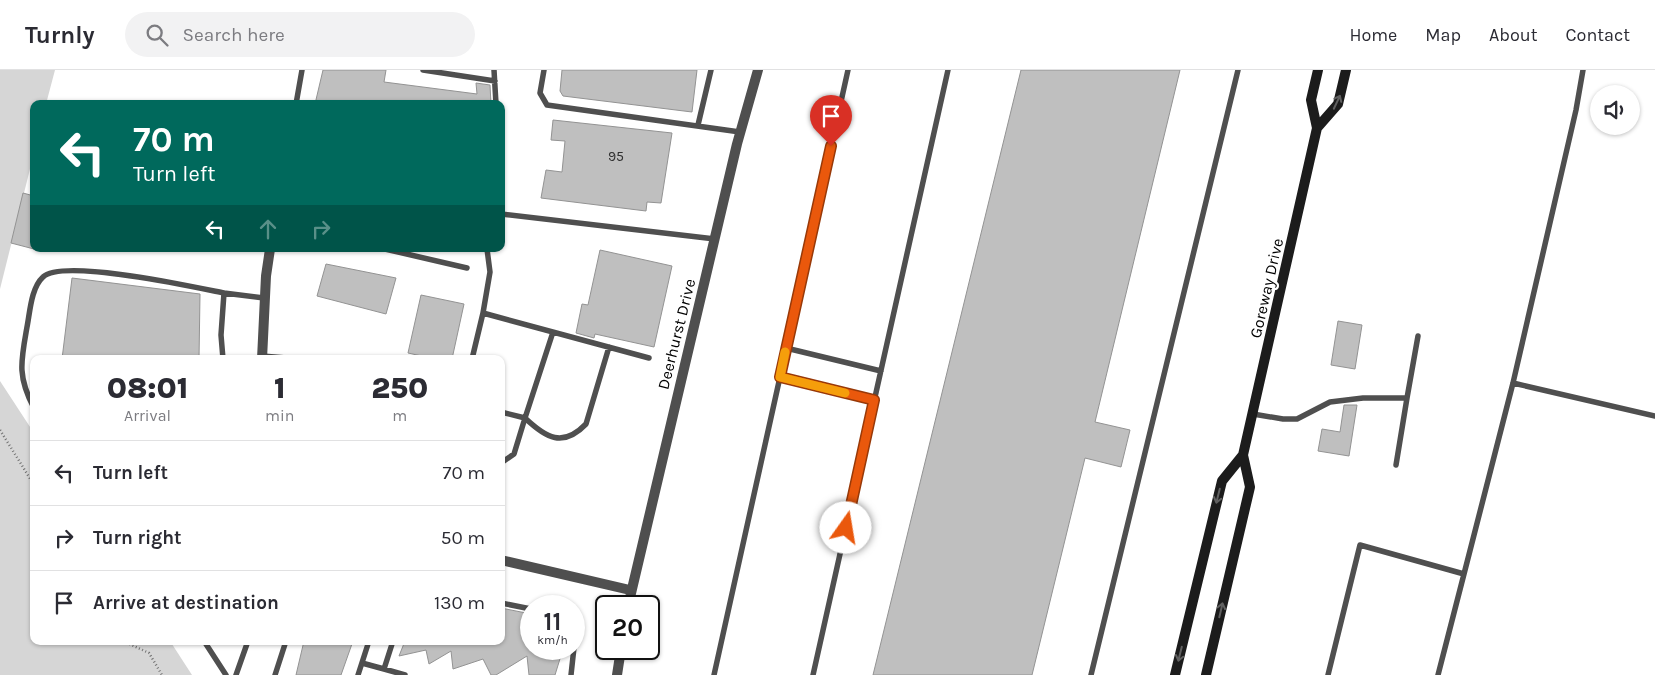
<!DOCTYPE html>
<html lang="en">
<head>
<meta charset="utf-8">
<style>
	:root { --surface:#fff; --page:#f2f2f3; --text:#2b2b33; --muted:#7c7c81; --line:#e1e1e2 }
	body { margin:0; font-family:Karla,sans-serif; background:var(--page); color:var(--text); height:100vh; display:flex; flex-direction:column; font-size:19px; white-space:nowrap }
	* { box-sizing:border-box; margin:0 }
	p { font-size:16px; color:var(--muted) }
	.icon { flex:none; width:28px; height:28px; fill:none; stroke:currentColor; stroke-width:2; stroke-linecap:round; stroke-linejoin:round }
	.map { position:relative; flex:1; overflow:hidden }
	.sheet { position:absolute; left:30px; top:285px; width:475px; height:290px; display:flex; flex-direction:column; background:var(--surface); border-radius:10px; box-shadow:0 1px 4px #0004 }
	.sheet>* { flex:none }
	.guide { position:absolute; left:30px; top:30px; width:475px; height:152px; border-radius:10px; box-shadow:0 1px 4px #0004; background:#00695c; color:#fff; overflow:hidden }
	.controls { position:absolute; left:1590px; top:15px; display:grid; gap:10px }
	.controls a { display:grid; place-items:center; width:50px; height:50px; border-radius:50%; background:var(--surface); box-shadow:0 1px 4px #0004; font-size:25px }
	.speed { position:absolute; left:520px; top:525px; display:flex; gap:10px; font-size:25px; font-weight:700; text-align:center }
	.speed>* { display:grid; place-content:center; width:65px; height:65px; border-radius:50%; background:var(--surface); box-shadow:0 1px 4px #0004; line-height:1 }
	.speed small { font-size:12px; font-weight:400 }
	.speed .limit { border:2px solid #111; border-radius:8px; background:#fff; color:#111 }
	.pin { position:absolute; display:grid; place-items:center; width:42px; height:42px; color:#fff; margin:-51px -21px; border-radius:50% 50% 50% 0; rotate:-45deg; box-shadow:0 0 5px #0007 }
	.pin .icon { rotate:45deg }
	.me { position:absolute; width:55px; margin:-28px; rotate:13deg; stroke-linejoin:round; filter:drop-shadow(0 0 4px #0008) }
	.turn { display:flex; align-items:center; gap:18px; height:105px; padding:0 20px; font-size:22px }
	.turn .icon { width:65px; height:65px; stroke-width:2.5 }
	.turn b { display:block; font-size:35px; line-height:42px }
	.lanes { display:flex; align-items:center; height:48px; padding:0 20px; background:#0003; justify-content:center; gap:25px; direction:ltr }
	.lanes .off { opacity:.35 }
	.eta { display:flex; justify-content:space-evenly; align-items:center; height:85px; text-align:center }
	.eta b { font-size:30px; font-weight:800; line-height:35px }
	ul { padding:0; list-style:none }
	li { display:flex; align-items:center; gap:15px; height:65px; padding:0 20px; border-top:1px solid var(--line) }
	li div { flex:1 }
	li b { display:block; font-size:19px }
	li em { font-style:normal }
	header { display:flex; align-items:center; gap:30px; box-sizing:border-box; height:70px; padding:0 25px; background:var(--surface); border-bottom:1px solid var(--line) }
	header strong { font-size:24px }
	nav { display:flex; gap:28px; margin-inline-start:auto; font-size:18px }
	.search { width:350px; height:45px; background:var(--page); display:flex; align-items:center; gap:12px; box-sizing:border-box; padding:0 18px; border-radius:28px; color:var(--muted); font-size:19px }
	.map>svg:first-child { display:block }
</style>
</head>
<body>
<header>
<strong>Turnly</strong>
<div class="search"><svg class="icon" aria-label="search" viewBox="0 0 24 24"><circle cx="10" cy="10" r="6"/><path d="M15 15l6 6"/></svg>Search here</div>
<nav><a>Home</a><a>Map</a><a>About</a><a>Contact</a></nav>
</header>
<div class="map">
<svg width="1655" height="605" viewBox="0 0 1655 605">
	<rect width="100%" height="100%" fill="#fff"/>
	<path fill="#d6d6d6" d="M0,0H55L46,34H34V83L0,219Z
		M0,311L34,363V571H170L192,605H0Z"/>
	<path fill="#bfbfbf" stroke="#939393" d="M323,0H386L384,12L477,24L476,13L490,15L491,34H315Z
		M562,0H697L692,42L563,26L560,21Z
		M1021,0H1180L1095,352L1130,360L1121,397L1085,388L1032,605H873Z
		M553,50L672,63L661,133L647,132L646,141L541,128L546,100L562,102L565,71L551,70Z
		M23,123L34,126V179L11,173Z
		M600,180L672,196L654,277L595,264L594,268L576,263L582,234L588,235Z
		M326,194L396,208L386,244L317,226Z
		M72,208L200,224L199,289H62Z
		M421,225L464,234L452,289H435L408,283Z
		M1338,251L1362,255L1355,299L1331,295Z
		M1344,335H1357L1349,386L1318,381L1322,359L1340,362Z
		M501,538L531,544V579H563L555,605H529L527,586L496,605H491L483,589L453,599L451,581L429,594L426,580L399,586L405,571H501Z
		M304,571H353L341,605H296Z"/>
	<g fill="none" stroke-linecap="round" stroke-linejoin="round">
		<path stroke="#717171" stroke-width="2.5" stroke-dasharray="1 2.5" stroke-linecap="butt" d="M0,360L34,415
			M123,571L149,583L162,605"/>
		<path stroke="#4f4f4f" stroke-width="5.5" d="M423,0L495,11
			M494,0L496,34
			M544,0L540,23L547,35L740,62
			M296,34L302,0
			M698,55L711,0
			M501,144L715,169
			M385,179L467,198
			M487,179L490,202L483,243L649,288
			M553,262L525,348C546,368 563,378 586,354L609,277
			M786,278L881,301
			M262,286L299,289
			M223,289L221,265L224,223L264,228
			M472,289L483,243
			M780,307L874,330
			M1513,313L1655,346
			M1407,328L1418,266
			M34,338C17,306 21,291 27,257C30,242 31,218 43,207C62,188 194,217 224,223
			M501,342L525,348L514,384L501,393
			M1253,344L1283,349H1297L1330,332L1363,328H1407L1396,395
			M1464,504L1513,313L1576,40L1583,0
			M501,533L531,539
			M204,571L226,605
			M362,593L384,599L393,571
			M384,599L405,605
			M236,605L248,571
			M275,605L286,571
			M358,605L369,571
			M571,605L577,550L574,549
			M714,605L848,0
			M813,605L948,0
			M1091,605L1238,0
			M1328,605L1360,475L1464,504L1438,605"/>
		<path stroke="#4f4f4f" stroke-width="10" d="M262,289L266,206L270,179
			M501,490L630,520
			M628,536L737,74L758,0
			M617,605L621,579"/>
		<path stroke="#1c1c1c" stroke-width="10" d="M1317,58L1338,34L1346,0
			M1175,605L1222,411L1243,385
			M1206,605L1250,417L1243,385L1317,58L1311,30L1318,0"/>
	</g>
	<defs><path id="oneway-shaft" d="M-6 0H5M1.5-3L5.5 0L1.5 3" fill="none" stroke-width="1.6" stroke-linecap="round" stroke-linejoin="round" transform="scale(1.25)"/></defs>
	<g stroke="#606060">
		<use href="#oneway-shaft" transform="translate(1337 32) rotate(-65)"/>
		<use href="#oneway-shaft" transform="translate(1218 426) rotate(104)"/>
		<use href="#oneway-shaft" transform="translate(1221 540) rotate(-77)"/>
		<use href="#oneway-shaft" transform="translate(1180 584) rotate(104)"/>
	</g>
	<g fill="none" stroke-linecap="round" stroke-linejoin="round">
		<defs>
			<path id="route" d="M831,76L780,307L874,330L846,458"/>
		</defs>
		<use href="#route" stroke="#983908" stroke-width="12"/>
		<use href="#route" stroke="#ea580c" stroke-width="9"/>
		<path stroke="#f59e0b" stroke-width="9" d="M785,282L780,307L845,323"/>
	</g>
	<g text-anchor="middle" stroke-width="4.5" stroke-linejoin="round" paint-order="stroke">
		<g font-size="14" fill="#303030">
			<text x="616" y="91">95</text>
		</g>
		<g font-size="16" fill="#000" stroke="#fff">
			<text transform="translate(1266 218) rotate(-77)" y="6">Goreway Drive</text>
			<text transform="translate(676 264) rotate(-76)" y="6">Deerhurst Drive</text>
		</g>
	</g>
</svg>
<div class="controls">
<a><svg class="icon" aria-label="sound" viewBox="0 0 24 24"><path d="M4 9h4l5-4v14l-5-4H4zM17 9q2 3 0 6"/></svg></a>
</div>
<div class="speed"><div>11<small>km/h</small></div><div class="limit">20</div></div>
<div class="pin" style="left:831px;top:76px;background:#d93025"><svg class="icon" aria-label="arrive" viewBox="0 0 24 24"><path d="M6 21V4h12l-3 4 3 4H6"/></svg></div>
<svg class="me" style="left:846px;top:458px" viewBox="-20 -20 40 40"><circle r="19" fill="#fff"/><path d="M0-13L10 11 0 6-10 11z" fill="#ea580c"/></svg>
<div class="guide">
<div class="turn"><svg class="icon" aria-label="left" viewBox="0 0 24 24"><path d="M17 20v-9H6M10 6l-5 5 5 5"/></svg><div><b>70 m</b>Turn left</div></div>
<div class="lanes"><svg class="icon" aria-label="left" viewBox="0 0 24 24"><path d="M17 20v-9H6M10 6l-5 5 5 5"/></svg><svg class="icon off" aria-label="ahead" viewBox="0 0 24 24"><path d="M12 20V5M6 11l6-6 6 6"/></svg><svg class="icon off" aria-label="right" viewBox="0 0 24 24"><path d="M7 20v-9h11M14 6l5 5-5 5"/></svg></div>
</div>
<section class="sheet">
<div class="eta">
<div><b>08:01</b><p>Arrival</p></div>
<div><b>1</b><p>min</p></div>
<div><b>250</b><p>m</p></div>
</div>
<ul>
<li><svg class="icon" aria-label="left" viewBox="0 0 24 24"><path d="M17 20v-9H6M10 6l-5 5 5 5"/></svg><div><b>Turn left</b></div><em>70 m</em></li>
<li><svg class="icon" aria-label="right" viewBox="0 0 24 24"><path d="M7 20v-9h11M14 6l5 5-5 5"/></svg><div><b>Turn right</b></div><em>50 m</em></li>
<li><svg class="icon" aria-label="arrive" viewBox="0 0 24 24"><path d="M6 21V4h12l-3 4 3 4H6"/></svg><div><b>Arrive at destination</b></div><em>130 m</em></li>
</ul>
</section>
</div>
</body>
</html>
